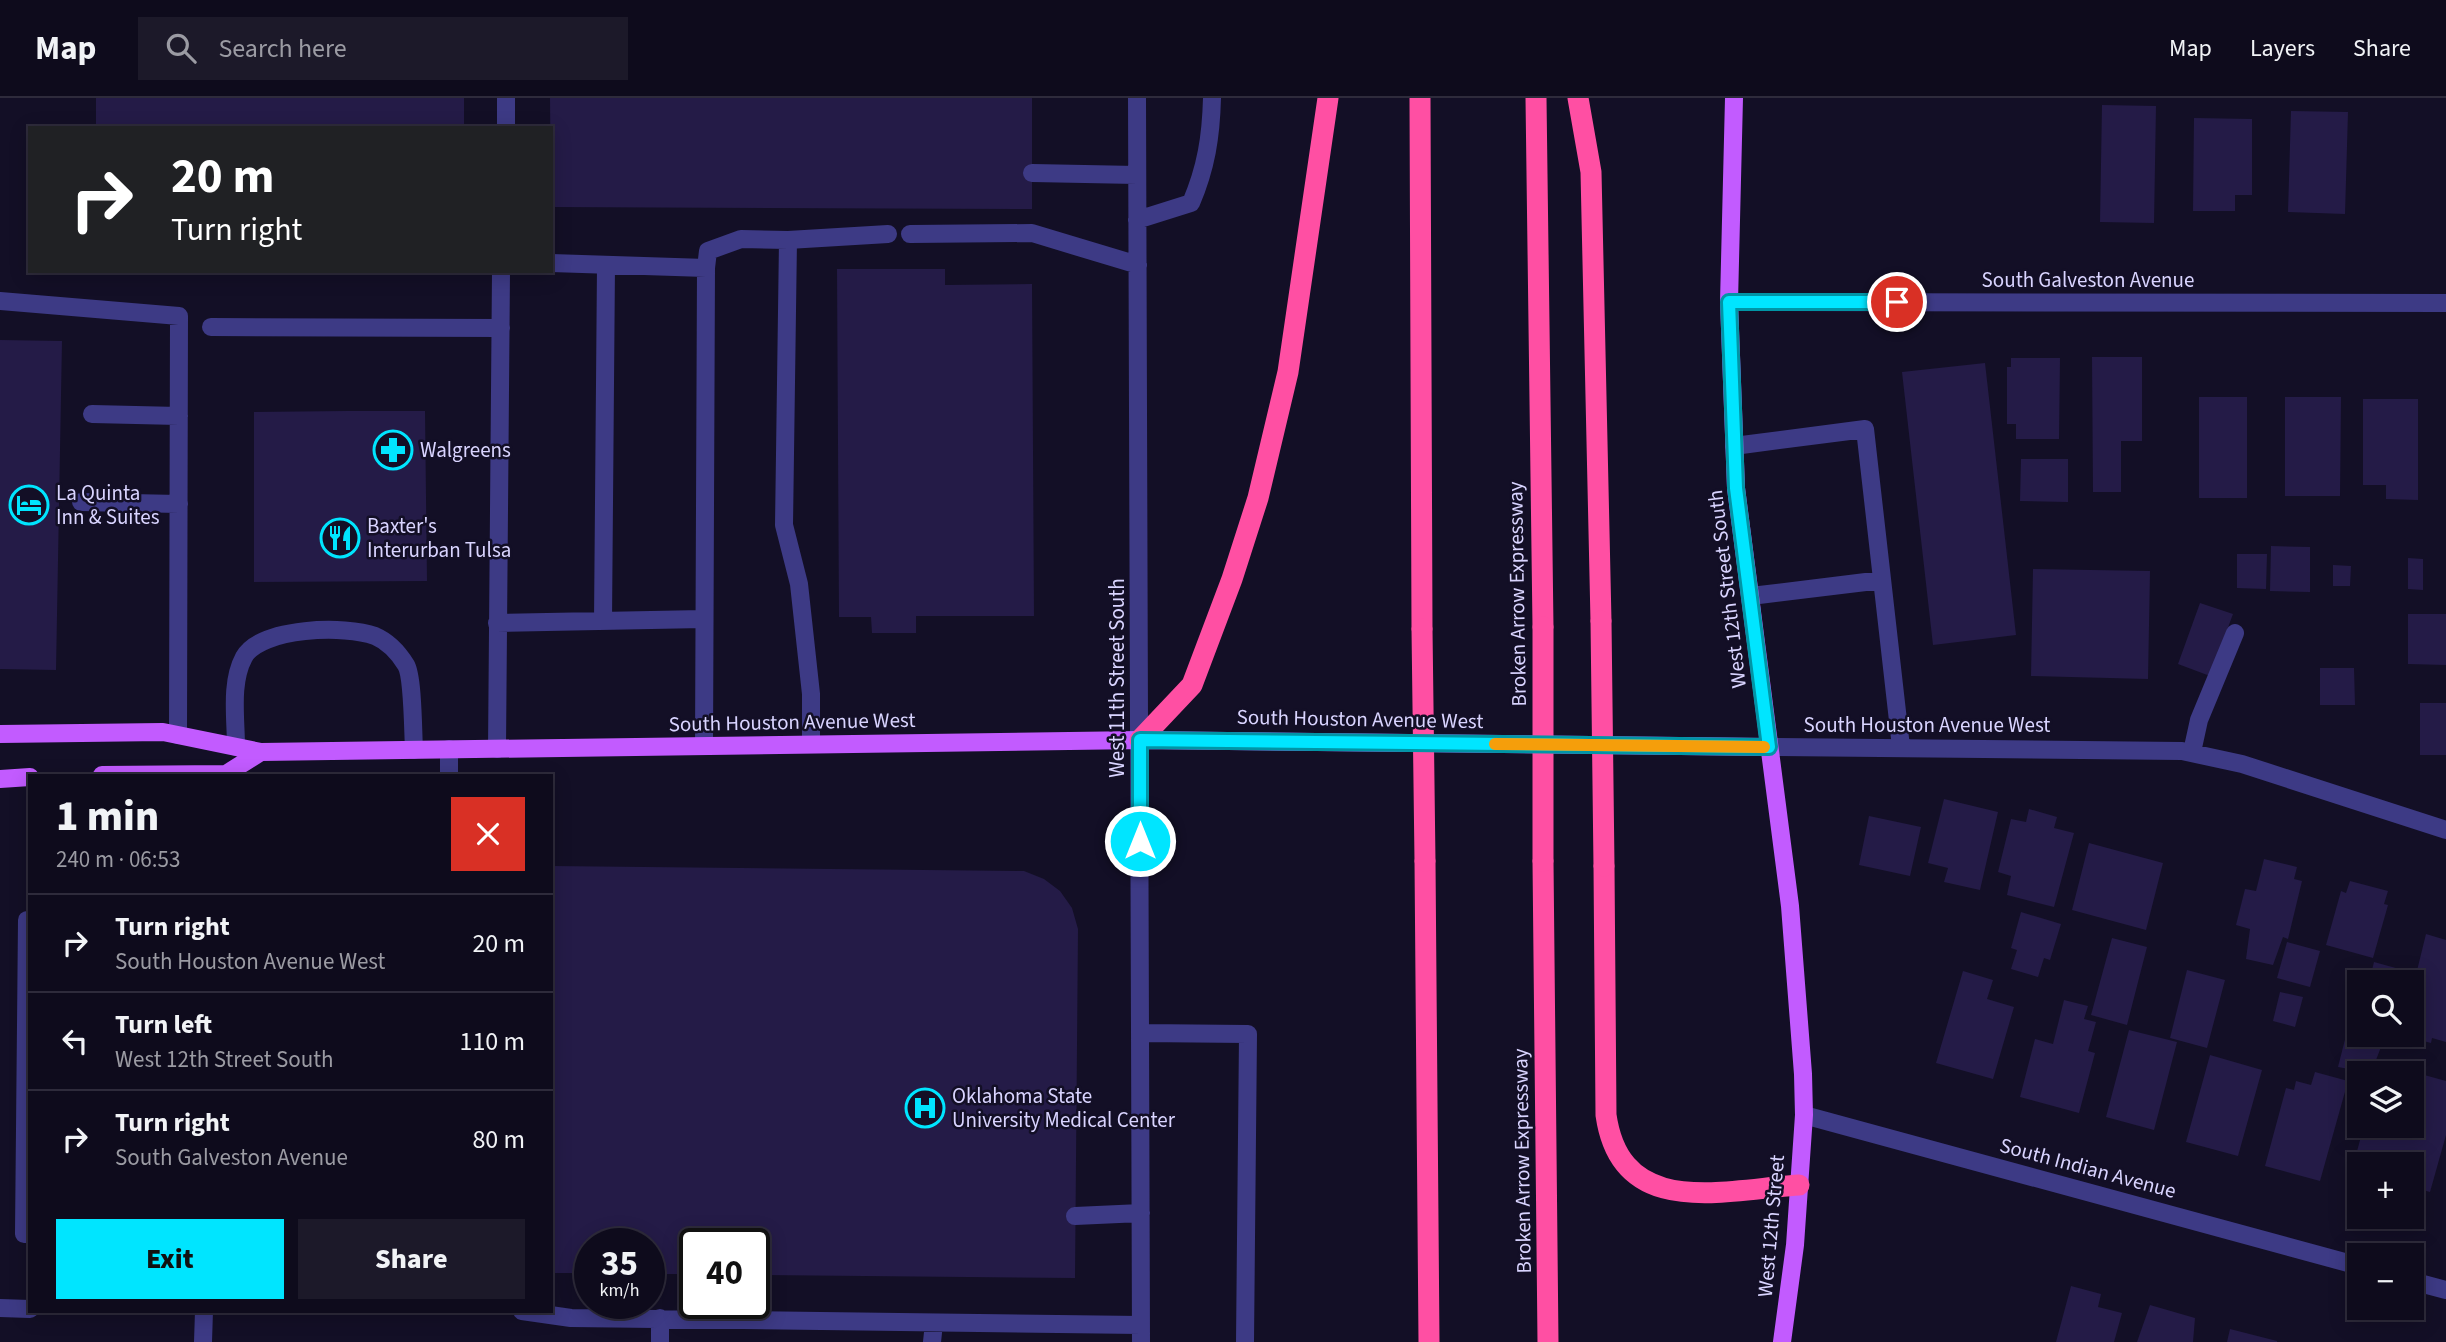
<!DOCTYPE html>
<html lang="en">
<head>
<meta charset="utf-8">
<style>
	:root { --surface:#0e0b1c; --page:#1c1929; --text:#f1f3f6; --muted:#9b9ba3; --line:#2e2b3b; --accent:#00e5ff }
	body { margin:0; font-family:"Source Sans 3",sans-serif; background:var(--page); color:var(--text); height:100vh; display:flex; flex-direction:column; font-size:26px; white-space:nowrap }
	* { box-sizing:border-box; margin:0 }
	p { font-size:23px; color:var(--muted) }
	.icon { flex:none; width:38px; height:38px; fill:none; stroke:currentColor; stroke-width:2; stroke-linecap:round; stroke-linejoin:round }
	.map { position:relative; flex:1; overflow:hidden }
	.details { position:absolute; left:28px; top:676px; width:525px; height:539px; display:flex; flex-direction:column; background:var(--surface); border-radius:0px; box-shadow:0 4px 18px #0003,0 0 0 2px var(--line) }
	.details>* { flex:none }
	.banner { position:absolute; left:28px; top:28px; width:525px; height:147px; border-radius:0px; box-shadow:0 4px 18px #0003,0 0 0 2px var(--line); background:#202124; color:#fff; overflow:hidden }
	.controls { position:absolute; left:2347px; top:872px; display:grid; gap:14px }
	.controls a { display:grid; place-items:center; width:77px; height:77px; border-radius:0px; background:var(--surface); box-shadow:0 4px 18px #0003,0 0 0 2px var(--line); font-size:35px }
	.speed { position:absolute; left:574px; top:1130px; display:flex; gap:14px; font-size:35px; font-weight:700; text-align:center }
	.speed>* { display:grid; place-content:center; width:91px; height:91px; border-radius:50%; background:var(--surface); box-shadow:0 4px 18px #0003,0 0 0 2px var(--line); line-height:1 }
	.speed small { font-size:18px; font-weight:400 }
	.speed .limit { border:4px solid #111; border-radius:10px; background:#fff; color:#111 }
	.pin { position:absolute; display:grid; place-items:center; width:60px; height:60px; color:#fff; margin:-30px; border:4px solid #fff; border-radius:50%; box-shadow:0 2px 7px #0007 }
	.me { position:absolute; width:77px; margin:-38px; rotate:0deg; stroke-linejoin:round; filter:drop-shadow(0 0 5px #0008) }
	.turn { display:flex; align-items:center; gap:24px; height:147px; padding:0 28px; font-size:32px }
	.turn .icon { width:91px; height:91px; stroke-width:2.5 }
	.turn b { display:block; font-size:49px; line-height:60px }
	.round { display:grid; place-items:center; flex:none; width:74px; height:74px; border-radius:0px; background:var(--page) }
	.summary { display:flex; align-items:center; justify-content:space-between; height:119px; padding:0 28px }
	h1 { font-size:42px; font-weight:800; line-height:52px }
	.action { display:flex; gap:14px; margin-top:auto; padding:14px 28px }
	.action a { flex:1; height:80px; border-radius:0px; background:var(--accent); color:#111; font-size:28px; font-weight:800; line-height:80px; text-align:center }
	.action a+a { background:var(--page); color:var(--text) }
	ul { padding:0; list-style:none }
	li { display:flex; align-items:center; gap:21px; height:98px; padding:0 28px; border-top:2px solid var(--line) }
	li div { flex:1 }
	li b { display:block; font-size:26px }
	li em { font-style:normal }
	header { display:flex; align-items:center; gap:42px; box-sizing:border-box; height:98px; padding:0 35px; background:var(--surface); border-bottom:2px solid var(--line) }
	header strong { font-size:33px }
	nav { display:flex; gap:38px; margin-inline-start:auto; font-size:24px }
	.search { width:490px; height:63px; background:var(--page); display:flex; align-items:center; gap:18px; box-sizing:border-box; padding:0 24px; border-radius:0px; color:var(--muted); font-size:26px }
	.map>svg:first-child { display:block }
</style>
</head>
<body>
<header>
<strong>Map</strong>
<div class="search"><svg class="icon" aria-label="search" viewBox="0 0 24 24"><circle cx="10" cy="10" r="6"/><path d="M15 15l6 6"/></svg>Search here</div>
<nav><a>Map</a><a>Layers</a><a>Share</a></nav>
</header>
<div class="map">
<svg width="2446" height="1244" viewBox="0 0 2446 1244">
	<rect width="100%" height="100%" fill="#130f26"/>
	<path fill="#241b47" d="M96,0H464V30H96Z
		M550,0H1032V111L551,109Z
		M2102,7L2156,8L2154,125L2100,124Z
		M2291,13L2348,14L2345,116L2288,114Z
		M2194,20L2252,21V97H2235V113H2193Z
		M837,171H945V187L1032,186L1034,518H916V535H872L871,519H839Z
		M0,242L62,243L56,572L0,571Z
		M2092,259H2142V343H2121V394H2093Z
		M2011,260H2060L2059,341H2016V326H2007V269H2011Z
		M1985,265L2016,537L1933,547L1902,274Z
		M2199,299H2247V400H2199Z
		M2285,299H2341L2340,398H2285Z
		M2363,301H2418V402L2386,401V387H2363Z
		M346,313H425L427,483L254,484V314Z
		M2021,361H2068V404L2020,403Z
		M2271,448L2310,449V494L2270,493Z
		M2237,456H2267L2266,491L2237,490Z
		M2408,460L2423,461V492L2408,491Z
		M2333,467L2351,468L2350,488H2333Z
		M2033,471L2150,473L2148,581L2031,578Z
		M2200,505L2233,516L2210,578L2178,566Z
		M2408,516H2446V567L2408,566Z
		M2320,570H2354L2355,607H2320Z
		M2420,605H2446V657H2420Z
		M1944,701L1998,714L1980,792L1944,784L1948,770L1928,765Z
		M2029,711L2057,719L2054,730L2074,735L2054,809L2007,797L2011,778L1998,774L2011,721L2026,724Z
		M1869,718L1921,729L1910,778L1859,767Z
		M2089,745L2163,765L2146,832L2072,812Z
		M2264,761L2297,769L2294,781L2302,783L2288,841L2283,839L2273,867L2246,861L2250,831L2236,827L2245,791L2256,793Z
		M551,768L1024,773L1044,781L1060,793L1072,810L1078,831L1075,1180L754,1177V1146H695V1176H649V1146H590V1175H551Z
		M2350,783L2388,793L2384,806L2388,807L2373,860L2326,847L2341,793L2346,795Z
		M2021,814L2061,826L2050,862L2044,860L2038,879L2011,871L2017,852L2011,850Z
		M2426,836L2446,842V944L2432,940L2431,945L2400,937L2412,936V893Z
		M2112,840L2147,849L2127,927L2091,917Z
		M2287,844L2320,853L2310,889L2277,880Z
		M2374,864L2403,872L2400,884H2369Z
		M2187,872L2225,882L2207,950L2170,940Z
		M1963,873L1993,882L1987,901L2014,909L1993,981L1936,965Z
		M2280,894L2303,899L2295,929L2273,923Z
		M2064,902L2088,908L2084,921L2096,924L2088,953L2095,955L2079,1015L2020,999L2035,941L2053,946Z
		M2354,906L2359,908V936H2386L2371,975L2338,969Z
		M2129,932L2177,944L2154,1032L2106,1019Z
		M2210,957L2262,972L2238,1058L2186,1044Z
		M2381,965L2446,983V1037L2430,1094L2412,1089V1066H2359V1078L2351,1076L2364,1027H2412V975H2379Z
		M2315,974L2348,983L2320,1083L2265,1068L2286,990L2294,992L2296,983L2311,987Z
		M2071,1188L2101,1196L2098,1209L2122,1215L2114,1244H2056Z
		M2150,1207L2195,1220L2193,1244H2137Z
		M2230,1231L2277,1243V1244H2227Z"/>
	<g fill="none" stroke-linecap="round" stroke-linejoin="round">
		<path stroke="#3d3a85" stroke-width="18" d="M506,0V30
			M1137,0L1141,1244
			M1032,75L1137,77
			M1137,122L1191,105C1206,70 1211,39 1212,0
			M910,136L1032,135L1138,167
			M551,165L706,170L704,648
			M706,170L708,153L741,141L788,142
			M0,203L179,218L178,637
			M1729,204L2446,205
			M211,229L501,230
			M92,316L179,318
			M1734,348L1865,331L1901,649
			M81,404L179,406
			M1751,498L1882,482
			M603,523L606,167
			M497,525L703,521
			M811,646V596L799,486L784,427L788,142L888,136
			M236,649C236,620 230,585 244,559C261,529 346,527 375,538C389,544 398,554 406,567C413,578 413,635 414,652
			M1769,649L2182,653L2242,666L2446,732
			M449,651V677
			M497,651L501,173
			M2192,654L2199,622L2235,535
			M30,822H27L24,1136H30
			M1141,935L1248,936L1245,1244
			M1804,1017L2359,1168
			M1075,1118L1141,1115
			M2412,1183L2446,1192
			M0,1210L30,1211
			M522,1213L571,1220L1141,1227
			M660,1220V1244
			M203,1244L204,1213
			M932,1244L934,1225"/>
		<path stroke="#c25bff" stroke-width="18" d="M1734,0L1729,204L1736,390L1790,808L1803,976L1804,1017L1795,1147L1782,1244
			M0,636L163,634L261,654L1140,642L1769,649
			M102,677L226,676L261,654
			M0,681L30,679"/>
		<path stroke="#ff4fa3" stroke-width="21" d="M1420,0L1422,531
			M1536,0L1543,529
			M1578,0L1591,74L1601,523
			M1140,642L1192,587L1232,481L1258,400L1288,274L1328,0
			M1425,763L1429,1244
			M1543,763L1548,1244
			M1604,768L1606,1017C1621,1122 1723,1092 1799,1087"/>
		<path stroke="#ff4fa3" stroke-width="21" d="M1601,523L1604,768
			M1543,529V763
			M1422,531L1425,763"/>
	</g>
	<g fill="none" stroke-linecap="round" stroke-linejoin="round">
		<defs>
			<path id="route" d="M1140,743V642L1769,649L1736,390L1729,204H1897"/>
		</defs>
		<use href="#route" stroke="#0095a6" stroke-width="18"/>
		<use href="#route" stroke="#00e5ff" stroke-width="12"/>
		<path stroke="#f59e0b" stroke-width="12" d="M1495,646L1764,649"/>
	</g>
	<defs>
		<symbol id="pharmacy-ring" viewBox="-11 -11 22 22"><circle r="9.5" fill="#130f26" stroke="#00e5ff" stroke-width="1.5"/><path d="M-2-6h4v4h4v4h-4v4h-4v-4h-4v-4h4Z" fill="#00e5ff"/></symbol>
		<symbol id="hotel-ring" viewBox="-11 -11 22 22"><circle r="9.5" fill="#130f26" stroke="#00e5ff" stroke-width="1.5"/><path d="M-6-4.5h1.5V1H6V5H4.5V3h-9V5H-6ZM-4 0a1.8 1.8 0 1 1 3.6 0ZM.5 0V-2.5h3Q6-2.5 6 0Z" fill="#00e5ff"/></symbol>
		<symbol id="restaurant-ring" viewBox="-11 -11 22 22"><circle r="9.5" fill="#130f26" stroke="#00e5ff" stroke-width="1.5"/><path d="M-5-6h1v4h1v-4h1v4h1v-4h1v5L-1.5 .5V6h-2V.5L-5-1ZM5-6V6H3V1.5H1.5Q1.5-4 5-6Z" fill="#00e5ff"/></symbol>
		<symbol id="hospital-ring" viewBox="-11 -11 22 22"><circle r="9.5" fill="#130f26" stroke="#00e5ff" stroke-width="1.5"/><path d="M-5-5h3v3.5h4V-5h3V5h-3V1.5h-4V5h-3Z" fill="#00e5ff"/></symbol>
	</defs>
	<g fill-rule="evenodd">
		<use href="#pharmacy-ring" x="371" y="330" width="44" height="44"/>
		<use href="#hotel-ring" x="7" y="385" width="44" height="44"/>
		<use href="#restaurant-ring" x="318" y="418" width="44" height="44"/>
		<use href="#hospital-ring" x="903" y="988" width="44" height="44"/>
	</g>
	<g text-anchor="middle" stroke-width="5" stroke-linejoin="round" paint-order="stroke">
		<g font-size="21" fill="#d9d4ff" stroke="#130f26">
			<text x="2088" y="189">South Galveston Avenue</text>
			<text transform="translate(1727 491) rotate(-97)" y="7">West 12th Street South</text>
			<text transform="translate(1517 496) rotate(-91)" y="7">Broken Arrow Expressway</text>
			<text transform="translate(1117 580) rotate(-90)" y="7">West 11th Street South</text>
			<text transform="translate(1360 621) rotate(1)" y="7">South Houston Avenue West</text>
			<text transform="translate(792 624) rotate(-1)" y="7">South Houston Avenue West</text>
			<text x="1927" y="634">South Houston Avenue West</text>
			<text transform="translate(1522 1063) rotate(-91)" y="7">Broken Arrow Expressway</text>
			<text transform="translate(2088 1070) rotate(15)" y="7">South Indian Avenue</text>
			<text transform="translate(1771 1128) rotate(-85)" y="7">West 12th Street</text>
		</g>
		<g font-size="21" fill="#d9d4ff" stroke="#130f26" text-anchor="start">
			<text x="420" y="359">Walgreens</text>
			<text x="56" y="402">La Quinta<tspan x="56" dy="24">Inn &amp; Suites</tspan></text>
			<text x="367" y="435">Baxter's<tspan x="367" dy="24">Interurban Tulsa</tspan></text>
			<text x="952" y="1005">Oklahoma State<tspan x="952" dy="24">University Medical Center</tspan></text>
		</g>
	</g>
</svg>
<div class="controls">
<a><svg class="icon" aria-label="search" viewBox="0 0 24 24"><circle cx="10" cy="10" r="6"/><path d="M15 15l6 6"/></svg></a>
<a><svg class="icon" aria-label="layers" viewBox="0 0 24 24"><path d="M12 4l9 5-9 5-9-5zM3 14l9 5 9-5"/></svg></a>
<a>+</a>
<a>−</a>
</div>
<div class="speed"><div>35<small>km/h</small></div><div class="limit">40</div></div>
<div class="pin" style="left:1897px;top:204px;background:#d93025"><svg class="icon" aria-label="arrive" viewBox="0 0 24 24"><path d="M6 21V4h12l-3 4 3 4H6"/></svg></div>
<svg class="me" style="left:1140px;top:743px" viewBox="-20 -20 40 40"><circle r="17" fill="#00e5ff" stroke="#fff" stroke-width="3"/><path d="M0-11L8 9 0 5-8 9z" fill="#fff"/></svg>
<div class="banner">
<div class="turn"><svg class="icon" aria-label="right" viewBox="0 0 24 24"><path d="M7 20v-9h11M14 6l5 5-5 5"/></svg><div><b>20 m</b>Turn right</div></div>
</div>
<section class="details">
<div class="summary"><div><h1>1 min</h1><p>240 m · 06:53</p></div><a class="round" style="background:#d93025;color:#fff"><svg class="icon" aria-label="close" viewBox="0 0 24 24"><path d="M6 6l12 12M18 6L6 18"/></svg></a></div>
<ul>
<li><svg class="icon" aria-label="right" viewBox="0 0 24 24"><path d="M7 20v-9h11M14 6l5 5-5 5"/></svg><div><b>Turn right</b><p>South Houston Avenue West</p></div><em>20 m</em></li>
<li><svg class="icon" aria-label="left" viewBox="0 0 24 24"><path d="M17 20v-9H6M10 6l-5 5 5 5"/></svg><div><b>Turn left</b><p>West 12th Street South</p></div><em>110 m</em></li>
<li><svg class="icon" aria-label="right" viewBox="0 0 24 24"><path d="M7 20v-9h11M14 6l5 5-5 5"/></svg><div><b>Turn right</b><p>South Galveston Avenue</p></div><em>80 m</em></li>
</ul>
<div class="action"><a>Exit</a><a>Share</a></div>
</section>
</div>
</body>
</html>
